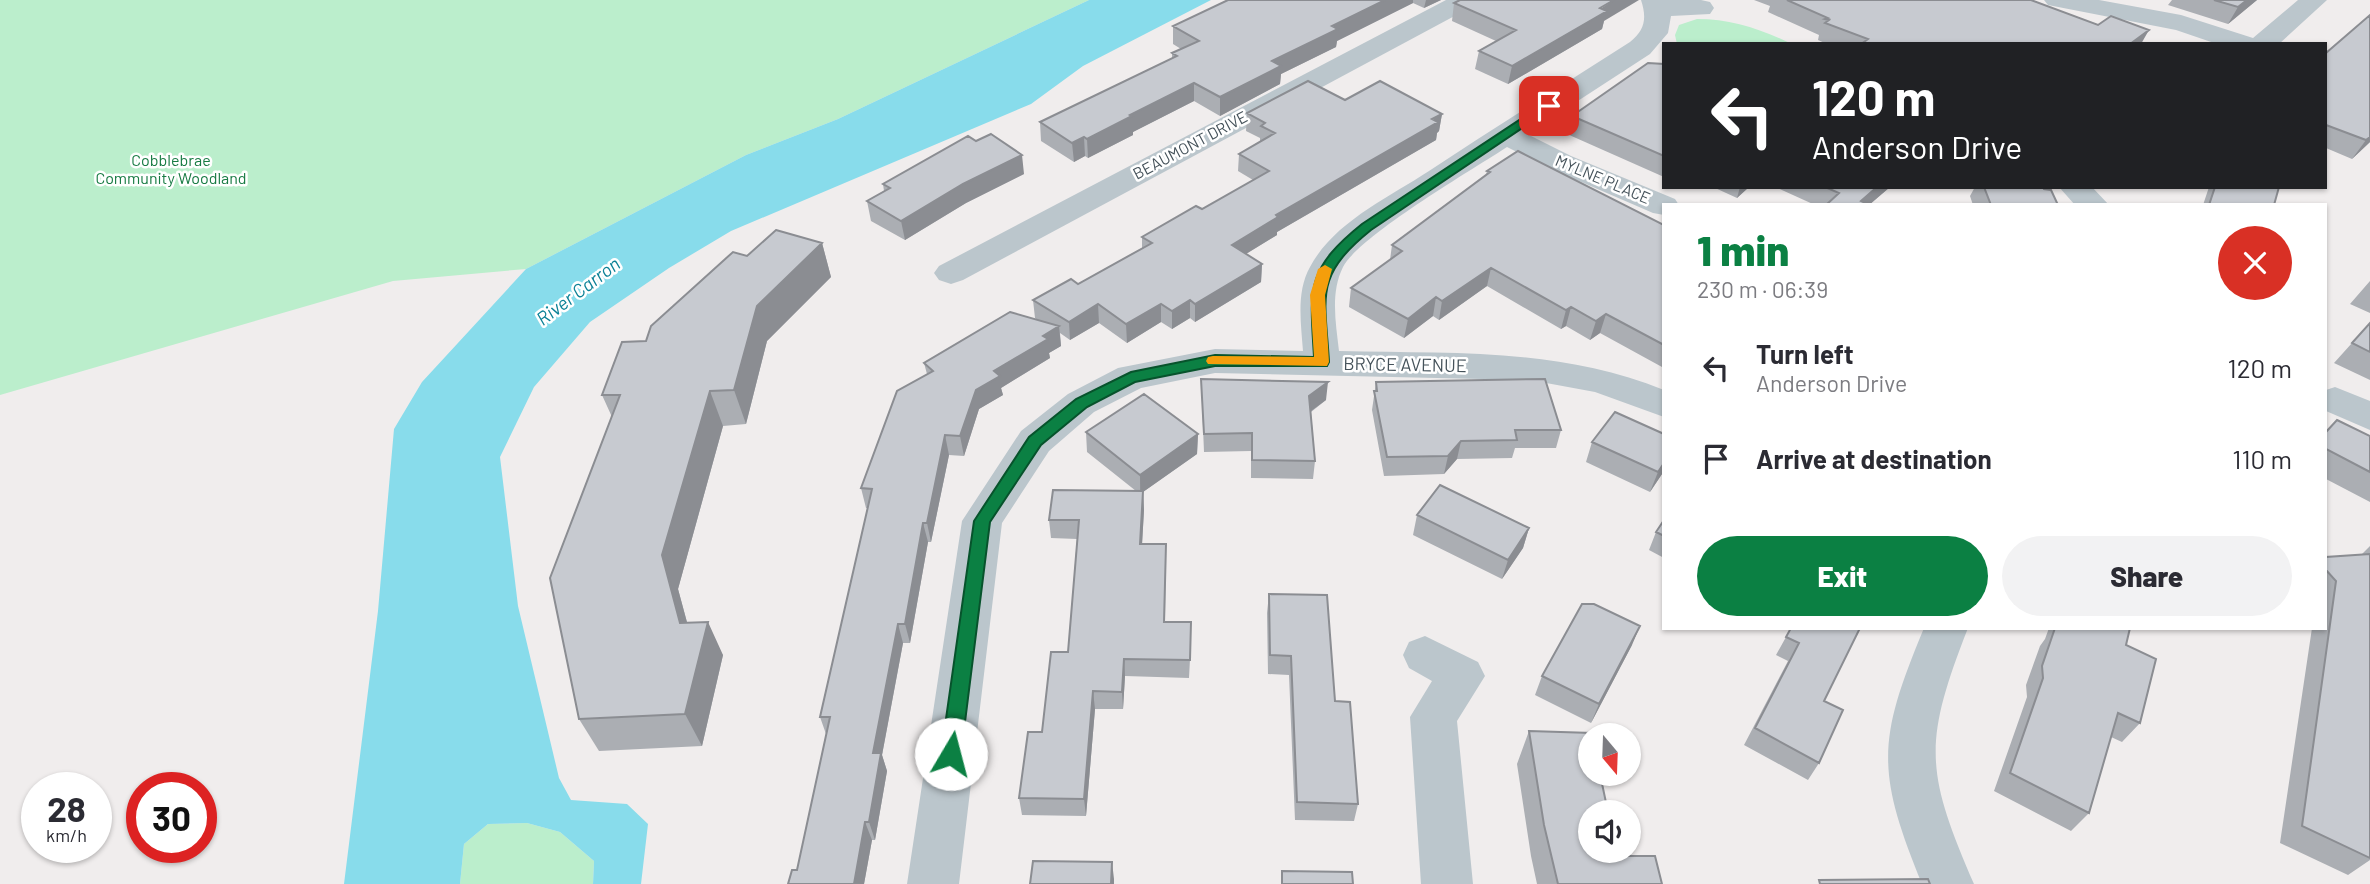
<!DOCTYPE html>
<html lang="en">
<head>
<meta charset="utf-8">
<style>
	:root { --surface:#fff; --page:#f2f2f3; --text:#2b2b33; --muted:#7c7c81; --accent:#0b8043 }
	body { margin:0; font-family:Barlow,sans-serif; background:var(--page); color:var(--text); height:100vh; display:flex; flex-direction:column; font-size:26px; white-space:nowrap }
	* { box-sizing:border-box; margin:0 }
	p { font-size:23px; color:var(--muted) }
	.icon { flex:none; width:38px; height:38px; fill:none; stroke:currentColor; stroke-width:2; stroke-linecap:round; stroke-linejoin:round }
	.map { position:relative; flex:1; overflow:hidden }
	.panel { position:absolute; left:1662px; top:203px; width:665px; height:427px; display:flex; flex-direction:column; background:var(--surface); border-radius:0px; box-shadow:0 2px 5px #0004 }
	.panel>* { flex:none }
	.hud { position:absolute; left:1662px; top:42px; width:665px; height:147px; border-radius:0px; box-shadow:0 2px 5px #0004; background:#202124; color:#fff; overflow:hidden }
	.needle { width:46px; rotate:161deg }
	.buttons { position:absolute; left:1578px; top:723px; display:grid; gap:14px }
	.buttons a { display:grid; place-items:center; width:63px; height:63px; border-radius:50%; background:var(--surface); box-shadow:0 2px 5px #0004; font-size:35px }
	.speed { position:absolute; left:21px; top:772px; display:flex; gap:14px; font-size:35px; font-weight:700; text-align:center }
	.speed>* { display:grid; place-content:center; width:91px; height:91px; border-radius:50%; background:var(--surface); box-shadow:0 2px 5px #0004; line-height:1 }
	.speed small { font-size:18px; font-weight:400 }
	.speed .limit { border:10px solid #d22; background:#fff; color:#111 }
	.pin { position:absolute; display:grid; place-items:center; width:60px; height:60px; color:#fff; margin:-30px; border-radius:14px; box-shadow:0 4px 10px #0006 }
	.me { position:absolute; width:77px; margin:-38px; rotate:8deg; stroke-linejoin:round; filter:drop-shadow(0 0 5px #0008) }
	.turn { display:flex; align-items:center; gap:24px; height:147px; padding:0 35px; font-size:32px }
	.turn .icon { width:91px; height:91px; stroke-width:2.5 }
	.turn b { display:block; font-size:49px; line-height:60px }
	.round { display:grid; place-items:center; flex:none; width:74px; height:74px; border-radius:37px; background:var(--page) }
	.overview { display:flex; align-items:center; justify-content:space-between; height:119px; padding:0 35px }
	h1 { font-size:42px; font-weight:800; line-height:52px; color:var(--accent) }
	.cta { display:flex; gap:14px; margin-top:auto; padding:14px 35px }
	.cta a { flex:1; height:80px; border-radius:42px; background:var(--accent); color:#fff; font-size:28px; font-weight:800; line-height:80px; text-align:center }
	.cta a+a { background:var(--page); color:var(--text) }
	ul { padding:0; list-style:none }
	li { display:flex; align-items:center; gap:21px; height:91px; padding:0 35px }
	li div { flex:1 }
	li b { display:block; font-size:26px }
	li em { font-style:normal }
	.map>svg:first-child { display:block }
</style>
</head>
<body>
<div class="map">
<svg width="2370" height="884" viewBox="0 0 2370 884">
	<rect width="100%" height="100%" fill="#f0eded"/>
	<path fill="#bec" d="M0,0H1089L838,119L746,155L526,269L393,281L0,395Z
		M1697,19C1731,19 1761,29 1792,44H1677L1675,35L1679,25Z
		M527,823L560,832L594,861L593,884H460L464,844L488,824Z"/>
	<path fill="#88dceb" d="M1089,0H1211L1083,66L1031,104L731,231L669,268L590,322L534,387L500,457L518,606L559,778L571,800L627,804L648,824L641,884H593L594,861L560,832L527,823L488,824L464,844L460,884H344L378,611L394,429L422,382L526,269L746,155L838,119Z"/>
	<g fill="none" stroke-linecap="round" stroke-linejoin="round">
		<path fill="#bbc6cc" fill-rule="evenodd" d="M1446,0H1479L1475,5L963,280L951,284L939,280L934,273L939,266Z
			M1641,0H1701L1710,2L1714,8L1710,14L1671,16L1668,33L1650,54L1527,134L1571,156L1675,199L1679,205H1664V215L1653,213L1549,168L1507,147C1472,170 1359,236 1343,267C1330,293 1336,324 1339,351C1453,354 1556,347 1664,390V417L1595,392L1530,380L1215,373L1141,388L1094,412L1049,451L1002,523L959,884H907L962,521L1021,431L1068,394L1118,368L1215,349L1303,351C1301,323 1296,292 1310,267C1334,222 1388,198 1429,171C1496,127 1563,85 1630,42C1645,30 1647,18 1641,0Z
			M2044,0H2099L2181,15L2253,38L2298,0H2327L2279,44H2217L2176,30L2048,5Z
			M2059,187H2092L2109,205H2075Z
			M2335,387L2370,401V430L2326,411V390Z
			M1924,628H1968C1923,743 1925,771 1974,884H1922C1876,771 1877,741 1924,628Z
			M1425,636L1478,662L1485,676L1457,721L1473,884H1421L1410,717L1432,681L1409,668L1403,655L1409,642Z"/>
	</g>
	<path fill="#abaeb3" d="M1228,0H1441L1424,8L1413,3L1337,41L1336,47L1281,74L1280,84L1220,116L1194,101L1133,132V135L1088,158L1085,156L1074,162L1041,141L1040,122L1172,58V53L1181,49L1173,44V26Z
		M1754,0H2031L2141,44H1827L1818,40L1819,35L1768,12L1770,6Z
		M2172,0H2257L2228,24L2168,5Z
		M1454,3L1604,21L1602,29L1508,84L1475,69L1479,51L1496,41L1452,21Z
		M2326,53L2370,142L2352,159L2326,148Z
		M1664,64V177L1567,134L1572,116Z
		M1345,100L1442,114L1439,131L1437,133L1436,140L1277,232V235L1246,254L1262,264L1261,282L1195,322L1190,318L1172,329L1161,322L1127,343L1099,323L1070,340L1060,333L1061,346L1049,353L1050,358L1001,388L1003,395L979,409L964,456L949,455L931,542H928L910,643H903L882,755L887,771L875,840H872L864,884H788L797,870L826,734L820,717L868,508H866L861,488L927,374L924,363L1037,320L1035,318L1033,300L1078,284L1142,248V237L1202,209L1253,180L1238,171L1239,154L1260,142V138L1246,131L1247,113Z
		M1487,171L1664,225V365L1662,367L1600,333L1590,340L1566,326L1561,329L1487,286L1439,320L1433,316L1404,338L1349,307L1351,288L1390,260L1392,245L1486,175Z
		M1024,174L966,203L905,240L871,221L867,201L884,191L883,184Z
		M1713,187H1749L1737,198Z
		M1775,187H1890L1869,205H1815Z
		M1975,187H2043L2058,205H1973L1970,196Z
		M2209,187H2279L2274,205H2203Z
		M822,243L831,277L767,341L746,424L723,426L678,589L687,622L723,655L702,746L599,751L579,719L612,417L602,395L646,341L747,256Z
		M2370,281V313L2350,304Z
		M2370,323V380L2334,363Z
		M1201,379L1326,400L1311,412L1315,461L1313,479L1251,478V451L1204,452Z
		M1376,382L1561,430L1556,448H1515L1512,458L1457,459L1444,474L1384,476L1372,410Z
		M1086,432L1198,434L1197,454L1143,492L1144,510L1142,544H1166L1165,622L1191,640L1189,678L1125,676L1123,709H1095L1086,816L1022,815L1019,798L1068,652L1077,539L1051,538L1049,520L1136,491L1087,452Z
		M2326,432L2370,436V502L2326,479Z
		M1664,434V471L1650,492L1586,462L1592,442Z
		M1417,515L1529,528L1523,548L1502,579L1413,535Z
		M1664,520V558L1649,550L1656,532Z
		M2370,546V860L2348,875L2280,843L2312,628H2326V557L2361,555Z
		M1269,594L1335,701L1358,804L1354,821L1295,820L1289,675L1268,674L1267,613Z
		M1791,628H1860L1824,701L1819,763L1808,780L1744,745L1788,661L1776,655Z
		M2049,628H2130L2126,645L2140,723L2122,742L2111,737L2089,813L2071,831L1994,791L2027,697L2026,685L2040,646L2045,639Z
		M1632,645L1591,723L1535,695L1542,676Z
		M1529,731L1616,856L1662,884H1537L1531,856L1517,764Z"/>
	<path fill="#8b8d92" d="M1385,0H1413V3L1337,41L1336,47L1281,74L1280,84L1220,116V97L1272,61L1332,26Z
		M1426,0H1441L1424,8Z
		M1614,0H1639L1604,21L1602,29L1508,84L1512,66Z
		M2247,0H2257L2228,24L2238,7Z
		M2149,30L2141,44H2130Z
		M1194,83V101L1133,132V135L1088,158L1087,139L1130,115Z
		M1442,114L1439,131L1437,133L1436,140L1277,232V235L1231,263L1232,245L1276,215Z
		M1084,137L1085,156L1074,162L1072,143Z
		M2370,137V142L2352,159L2366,140Z
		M1022,155L1024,174L966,203L905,240L901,221L963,184Z
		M1740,187H1749L1737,198Z
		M1877,187H1890L1869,205L1861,201Z
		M822,243L831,277L767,341L746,424L734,390L757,306Z
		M1262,264L1261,282L1195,322V304Z
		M1491,268L1487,286L1439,320L1442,301Z
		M1436,297L1433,316L1404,338L1408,319Z
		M1190,300V318L1172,329V311Z
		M1098,304L1099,323L1070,340L1069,322Z
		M1161,304V322L1127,343L1126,324Z
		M1571,307L1566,326L1561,329L1566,310Z
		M1606,314L1600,333L1590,340L1596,321Z
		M1059,326L1061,346L1049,353L1050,358L1001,388L1003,395L979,409L964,456L960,436L976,390L994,371L1043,336Z
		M1328,382L1326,400L1307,414L1309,396Z
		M710,391L723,426L678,589L696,656L680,623L662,555Z
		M1198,434L1197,454L1143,492L1144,510L1141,562L1140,475Z
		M945,435L949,455L931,542L927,523Z
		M1461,441L1457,459L1444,474L1448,456Z
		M1664,463V471L1650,492L1658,472Z
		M923,523L928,542L910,643L905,624Z
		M1529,528L1523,548L1502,579L1508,560Z
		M708,622L723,655L702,746L685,714Z
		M898,624L903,643L882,755L887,771L875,840L869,822L873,753Z
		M1640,626L1632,645L1591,723L1599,704Z
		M1124,659L1125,676L1123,709L1122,692Z
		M1093,691L1095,709L1086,816L1084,799Z
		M865,822L872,840L864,884H854Z
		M1112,862L1114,879V884H1111Z"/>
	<path fill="#c7cad0" stroke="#8b8d92" stroke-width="2" d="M1228,0H1385L1332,26L1338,29L1272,61L1281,66L1220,97L1194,83L1130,115L1132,116L1087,139L1084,137L1072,143L1040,122L1177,56L1172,53L1199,41L1173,26Z
		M1460,0H1614L1600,8L1607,11L1512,66L1479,51L1516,30L1454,3Z
		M1787,0H2031L2098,25L2111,16L2149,30L2130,44H1869L1864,42L1868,39L1825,23L1829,20L1825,19L1828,18Z
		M2214,0H2247L2238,7Z
		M2370,15V137L2366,140L2326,125V53Z
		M1648,63L1664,64V156L1572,116Z
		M1308,81L1345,100L1380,81L1442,114L1432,119L1438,122L1276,215L1278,217L1232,245L1262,264L1195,304L1190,300L1172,311L1161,304L1126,324L1098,304L1069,322L1033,300L1071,279L1078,284L1152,243L1142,237L1196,206L1202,209L1269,171L1239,154L1275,133L1261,126L1265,123L1247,113Z
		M991,134L1022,155L963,184L901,221L867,201L890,188L883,184L968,136L976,141Z
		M1518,151L1664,225V345L1606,314L1596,321L1571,307L1566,310L1491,268L1442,301L1436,297L1408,319L1351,288L1402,251L1392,245L1490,172L1487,171Z
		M1825,187H1877L1861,201L1870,205H1826L1839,193Z
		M1984,187H2043L2044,189L2051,190L2058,205H1991Z
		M2215,187H2279L2274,205H2209Z
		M776,230L822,243L757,306L734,390L710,391L662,555L680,623L708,622L685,714L579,719L550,578L620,395H602L622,342L646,341L651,326L733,252L747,256Z
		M1010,312L1059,326L1043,336L1048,339L994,371L1000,376L976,390L960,436L945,435L927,523H923L905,624H898L873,753H881L869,822H865L854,884H788L792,870H797L830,717H820L872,489L861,488L897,391L933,371L924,363Z
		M2370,323V352L2352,343Z
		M1201,379L1328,382L1309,396L1315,461L1252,460V433L1204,434Z
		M1545,379L1561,430H1515L1517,440L1461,441L1448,456L1387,457L1374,391H1377L1376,382Z
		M1144,394L1198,434L1140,475L1086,432Z
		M1615,412L1664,434V463L1658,472L1592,442Z
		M2337,420L2370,436V472L2326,449V432Z
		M1440,485L1529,528L1508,560L1417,515Z
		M1053,490L1143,491L1140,544H1166L1164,622H1191L1190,660L1124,659L1122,692L1093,691L1084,799L1019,798L1028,732H1042L1051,652H1068L1079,520H1049Z
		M1664,520V536L1656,532Z
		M2370,554V858L2302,826L2336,581L2326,570V557Z
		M1269,594L1327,595L1335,701L1350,702L1358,804L1297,802L1291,656L1270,655Z
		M1582,604H1594L1640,626L1599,704L1542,676Z
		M1791,628H1860L1824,701L1843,710L1819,763L1755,728L1799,643L1786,637Z
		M2055,628H2130L2126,645L2156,659L2140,723L2118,713L2089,813L2010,773L2043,678L2042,666Z
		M1529,731L1592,733V735H1591V774H1600L1608,812H1591V850H1615L1616,856H1655L1662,884H1558L1544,825Z
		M1033,861L1112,862L1111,884H1030Z
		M1282,871L1352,872L1353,884H1282Z
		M1928,879L1930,884H1820L1819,880Z"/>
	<path fill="#0b8043" stroke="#07532c" stroke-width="2" d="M1545,103L1555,106L1371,230C1314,276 1325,295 1329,362L1327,366H1215L1135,382L1087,407L1041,445L990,522L961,754L958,761L951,763L944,761L941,754L974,521L1029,437L1076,399L1131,372L1215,355L1314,357C1310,289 1305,270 1362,224Z"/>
	<path fill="#f59e0b" d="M1325,265L1332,269L1325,295L1329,362L1327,366L1208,364L1206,361L1208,357L1213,356L1314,357L1310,295L1318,269Z"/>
	<g text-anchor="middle" stroke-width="5" stroke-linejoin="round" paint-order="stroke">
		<g font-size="16" fill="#45525a" stroke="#fff">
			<text transform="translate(1190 145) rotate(-28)" y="6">BEAUMONT DRIVE</text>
			<text transform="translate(1603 179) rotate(23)" y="6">MYLNE PLACE</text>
		</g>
		<g font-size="16" fill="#177b43" stroke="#fff">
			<text x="171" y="166">Cobblebrae<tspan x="171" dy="18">Community Woodland</tspan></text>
		</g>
		<g font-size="18" fill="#45525a" stroke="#fff">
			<text transform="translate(1405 365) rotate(1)" y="6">BRYCE AVENUE</text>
		</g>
		<g font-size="19" font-style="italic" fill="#0d8297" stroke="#fff">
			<text transform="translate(578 291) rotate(-37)" y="7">River Carron</text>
		</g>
	</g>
</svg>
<div class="buttons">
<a><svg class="needle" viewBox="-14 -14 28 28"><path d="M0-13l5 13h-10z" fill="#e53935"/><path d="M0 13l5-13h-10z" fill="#7c7c81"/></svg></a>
<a><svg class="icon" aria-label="sound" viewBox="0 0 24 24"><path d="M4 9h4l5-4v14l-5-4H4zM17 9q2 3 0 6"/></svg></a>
</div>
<div class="speed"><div>28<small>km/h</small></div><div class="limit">30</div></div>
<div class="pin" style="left:1549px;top:106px;background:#d93025"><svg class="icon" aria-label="arrive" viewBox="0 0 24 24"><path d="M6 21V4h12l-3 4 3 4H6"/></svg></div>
<svg class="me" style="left:951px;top:754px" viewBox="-20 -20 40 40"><circle r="19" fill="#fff"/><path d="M0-13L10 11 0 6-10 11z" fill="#0b8043"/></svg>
<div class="hud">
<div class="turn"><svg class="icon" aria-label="left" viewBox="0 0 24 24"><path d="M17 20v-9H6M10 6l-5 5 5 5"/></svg><div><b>120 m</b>Anderson Drive</div></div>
</div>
<section class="panel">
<div class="overview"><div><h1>1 min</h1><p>230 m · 06:39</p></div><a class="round" style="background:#d93025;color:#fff"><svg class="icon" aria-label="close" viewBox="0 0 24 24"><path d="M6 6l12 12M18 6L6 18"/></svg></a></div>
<ul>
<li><svg class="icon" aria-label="left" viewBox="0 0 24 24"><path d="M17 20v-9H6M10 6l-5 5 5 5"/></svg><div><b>Turn left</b><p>Anderson Drive</p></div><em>120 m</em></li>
<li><svg class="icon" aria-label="arrive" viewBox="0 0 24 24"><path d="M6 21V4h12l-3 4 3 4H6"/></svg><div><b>Arrive at destination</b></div><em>110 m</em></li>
</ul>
<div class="cta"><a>Exit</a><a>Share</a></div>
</section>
</div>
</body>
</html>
